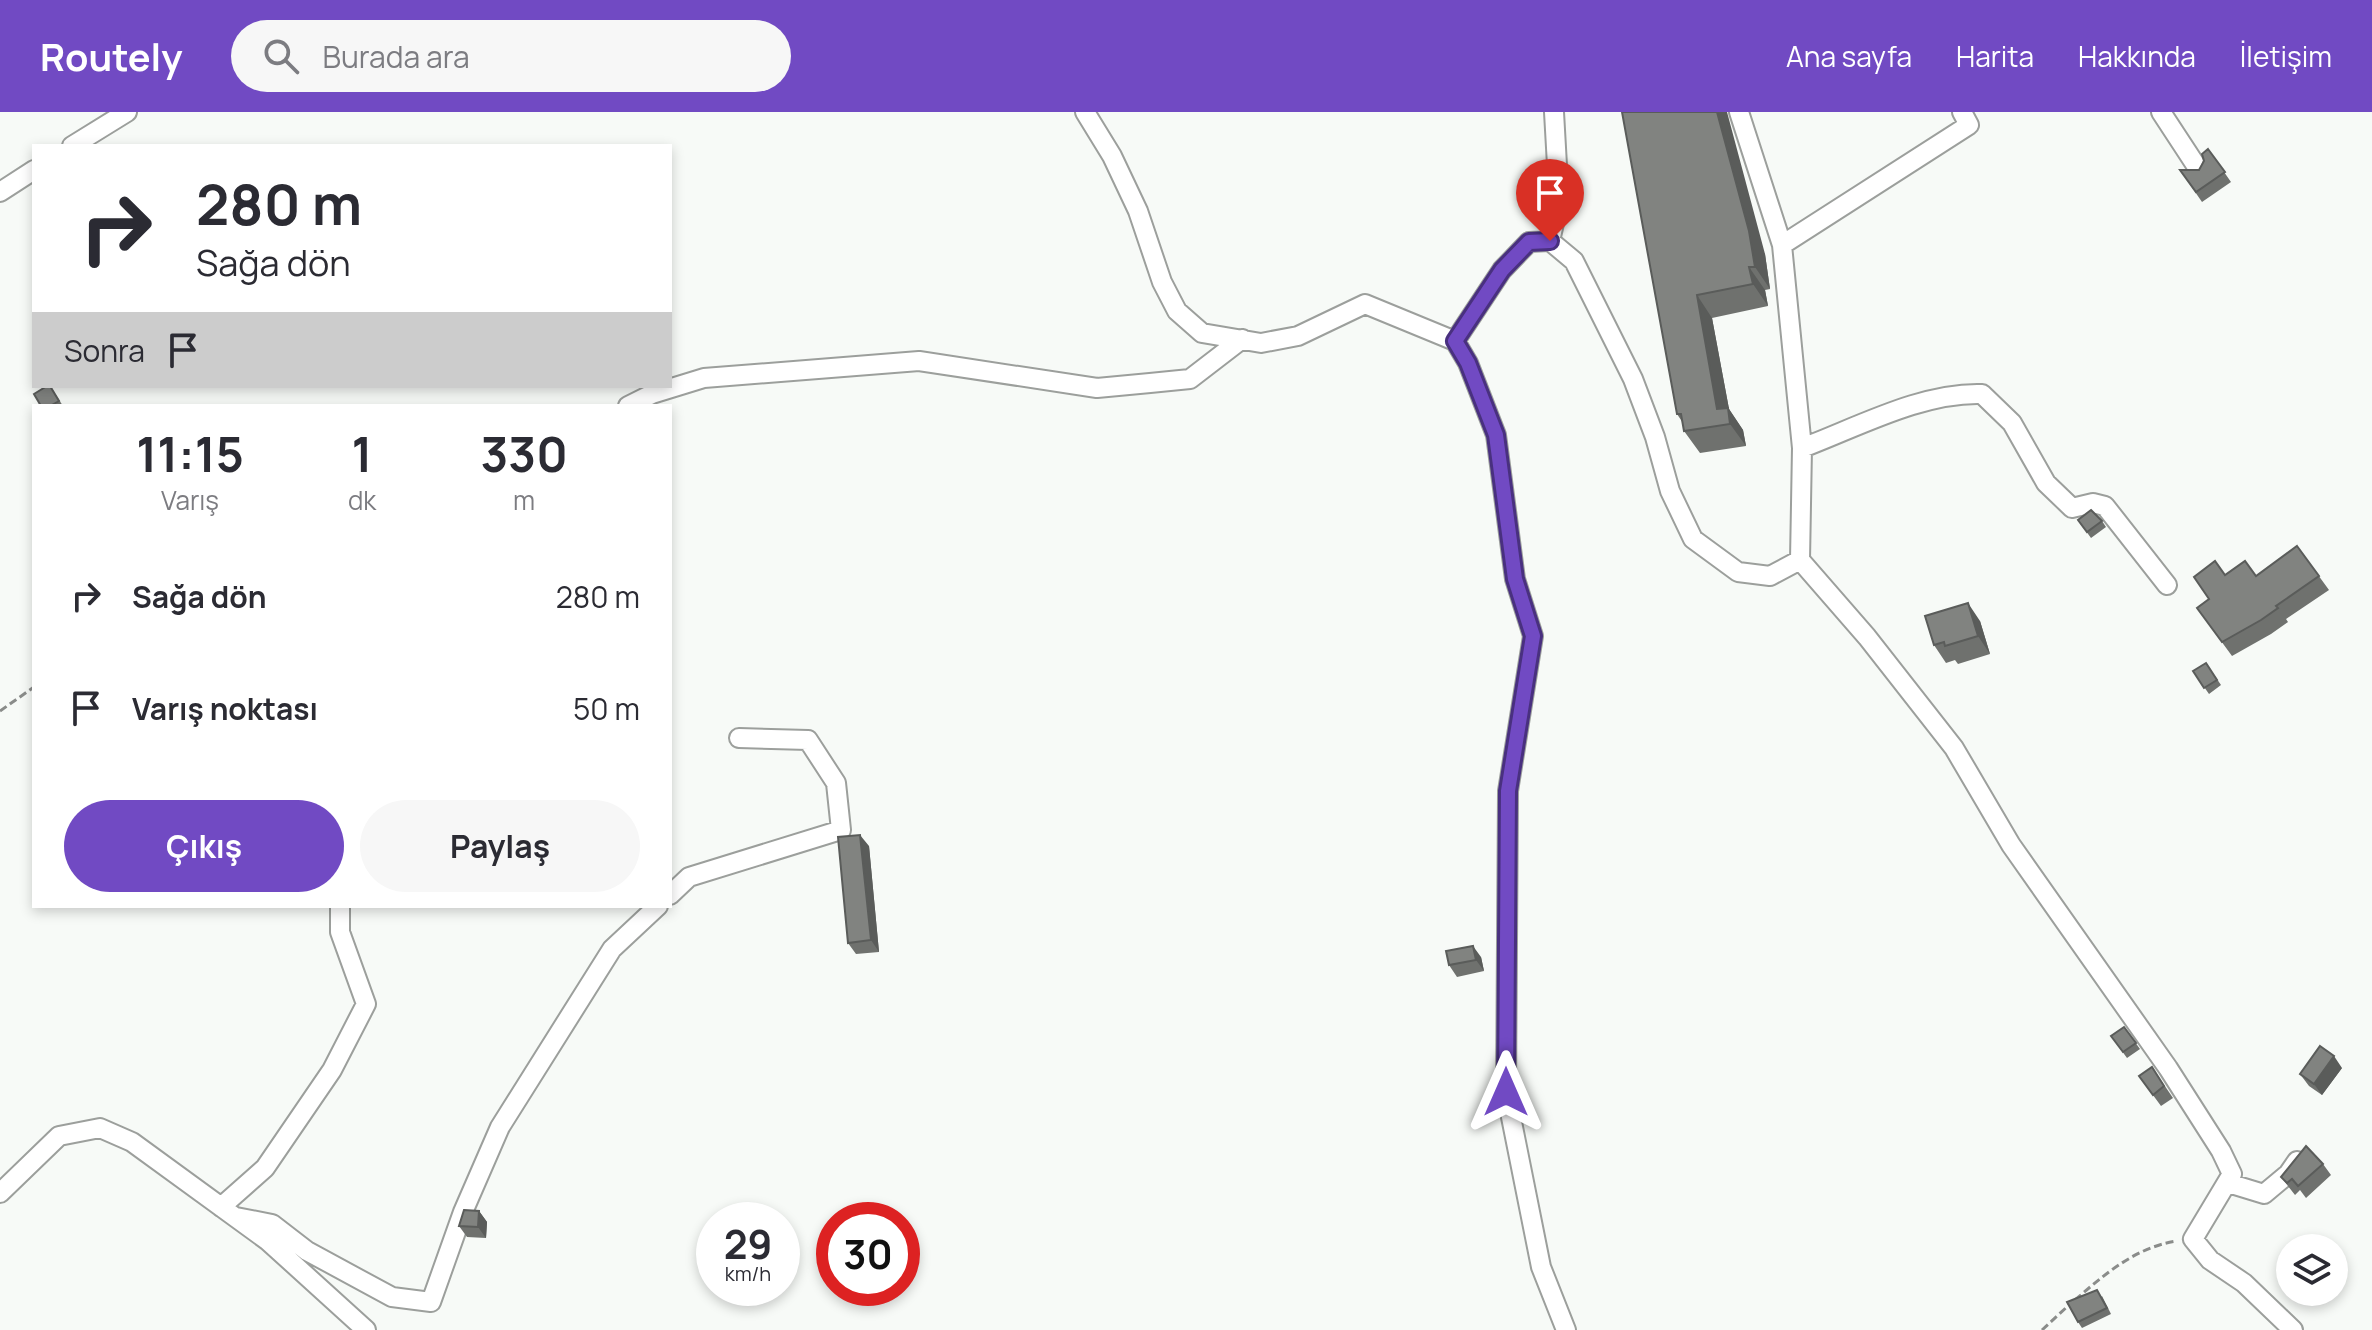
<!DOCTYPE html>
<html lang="tr">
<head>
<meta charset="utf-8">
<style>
	:root { --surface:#fff; --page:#f7f7f7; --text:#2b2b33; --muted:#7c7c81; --accent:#714ac3 }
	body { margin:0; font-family:Manrope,sans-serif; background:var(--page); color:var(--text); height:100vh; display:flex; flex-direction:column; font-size:30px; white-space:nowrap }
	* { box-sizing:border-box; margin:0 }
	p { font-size:26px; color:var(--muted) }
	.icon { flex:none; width:44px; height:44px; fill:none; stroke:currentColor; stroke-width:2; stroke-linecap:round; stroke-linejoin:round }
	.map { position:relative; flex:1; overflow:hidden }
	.panel { position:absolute; left:32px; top:292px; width:640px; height:504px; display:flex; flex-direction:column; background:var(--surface); border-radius:0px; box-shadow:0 4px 12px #0003 }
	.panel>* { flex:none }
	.hud { position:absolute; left:32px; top:32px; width:640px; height:244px; border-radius:0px; box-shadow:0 4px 12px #0003; background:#fff; color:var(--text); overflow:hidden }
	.buttons { position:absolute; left:2276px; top:1122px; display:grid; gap:16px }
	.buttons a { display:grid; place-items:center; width:72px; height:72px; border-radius:50%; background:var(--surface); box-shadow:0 4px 12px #0003; font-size:40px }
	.speed { position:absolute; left:696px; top:1090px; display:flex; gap:16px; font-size:40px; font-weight:700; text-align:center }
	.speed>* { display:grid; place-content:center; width:104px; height:104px; border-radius:50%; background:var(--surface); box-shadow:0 4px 12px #0003; line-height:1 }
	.speed small { font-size:20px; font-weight:400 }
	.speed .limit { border:12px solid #d22; background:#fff; color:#111 }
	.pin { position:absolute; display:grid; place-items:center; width:68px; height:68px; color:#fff; margin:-82px -34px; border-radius:50% 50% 50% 0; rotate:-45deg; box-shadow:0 0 8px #0007 }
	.pin .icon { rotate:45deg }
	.me { position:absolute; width:88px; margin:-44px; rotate:0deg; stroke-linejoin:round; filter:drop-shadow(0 0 6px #0008) }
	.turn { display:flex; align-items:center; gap:28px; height:168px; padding:0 32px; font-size:36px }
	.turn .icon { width:104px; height:104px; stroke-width:2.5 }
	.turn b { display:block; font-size:56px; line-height:68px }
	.then { display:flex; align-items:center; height:76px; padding:0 32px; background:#0003; gap:16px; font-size:30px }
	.eta { display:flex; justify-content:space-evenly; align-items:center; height:136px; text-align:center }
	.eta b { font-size:48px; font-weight:700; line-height:56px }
	.primary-button { display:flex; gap:16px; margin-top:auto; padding:16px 32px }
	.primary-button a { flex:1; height:92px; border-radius:48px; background:var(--accent); color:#fff; font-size:32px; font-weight:700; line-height:92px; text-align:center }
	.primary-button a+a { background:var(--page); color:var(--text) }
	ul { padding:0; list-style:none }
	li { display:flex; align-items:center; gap:24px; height:112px; padding:0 32px }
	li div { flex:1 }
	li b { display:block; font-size:30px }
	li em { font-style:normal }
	header { display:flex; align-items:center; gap:48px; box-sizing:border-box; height:112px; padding:0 40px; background:var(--accent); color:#fff }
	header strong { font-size:38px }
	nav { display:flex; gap:44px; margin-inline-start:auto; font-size:28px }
	.search { width:560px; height:72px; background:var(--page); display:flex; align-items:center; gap:20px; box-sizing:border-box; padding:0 28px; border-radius:44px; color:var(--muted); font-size:30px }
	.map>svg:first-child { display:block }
</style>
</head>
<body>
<header>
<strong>Routely</strong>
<div class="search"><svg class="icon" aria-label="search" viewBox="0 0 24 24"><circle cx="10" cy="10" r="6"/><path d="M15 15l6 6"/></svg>Burada ara</div>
<nav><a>Ana sayfa</a><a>Harita</a><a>Hakkında</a><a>İletişim</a></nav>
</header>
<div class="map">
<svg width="2372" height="1218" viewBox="0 0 2372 1218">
	<rect width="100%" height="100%" fill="#f7faf7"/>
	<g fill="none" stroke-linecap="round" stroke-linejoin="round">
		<defs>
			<path id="minor" d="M1085,0L1112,44L1138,99L1162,170L1177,199L1202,221L1261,231L1298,224L1365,192L1455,229L1468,251L1496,323L1515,467L1533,524L1508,679L1506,980L1541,1155L1566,1218
				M1739,0L1782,133
				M2161,0L2199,58
				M72,34L127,0
				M0,80L34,58
				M1550,129L1559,89L1554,0
				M1455,229L1502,158L1529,130L1550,129L1574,149L1633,267L1655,325L1670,379L1693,427L1738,460L1770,464L1800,448
				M628,294L652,282L704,266L919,249L1097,276L1150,271L1190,267L1242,227
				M1802,336L1782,133L1969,13L1962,0
				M2167,473L2105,394L2093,391L2072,396L2046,371L2012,311L1982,282C1922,280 1858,315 1802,336L1800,448L1867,525L1954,636L2011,733L2168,956L2221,1039L2232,1062L2193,1127L2210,1148L2244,1171L2293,1218
				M670,783L689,765L841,718L836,671L808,628L739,626
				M2228,1071L2264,1082L2288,1062L2297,1049
				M0,1081L59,1024L100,1016L132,1030L268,1129L366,1218
				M221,1095L265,1056L332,958L366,892L340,820V794
				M236,1105L272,1112L307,1139L392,1185L431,1190L463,1100L500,1015L612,837L658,794"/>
		</defs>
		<use href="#minor" stroke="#9c9f9c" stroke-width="22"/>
		<path stroke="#8a8c8a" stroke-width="3" stroke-dasharray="8 4" stroke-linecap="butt" d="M0,599L34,575
			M2075,1188C2105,1162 2136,1135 2177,1129
			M2042,1218L2069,1193"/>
		<use href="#minor" stroke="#fff" stroke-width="18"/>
	</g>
	<path fill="#6f716e" d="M1622,0L1765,142L1770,177L1765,178L1768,194L1712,206L1729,297L1743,318L1746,334L1700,341L1684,319L1683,311L1677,302Z
		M2208,37L2231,70L2202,90L2180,58H2199Z
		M50,274L63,294H41Z
		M2078,408L2102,409L2106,415L2091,426Z
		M2297,434L2329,478L2286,507L2288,510L2271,522L2232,544L2197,496L2209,487L2225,463L2256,464Z
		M1980,509L1990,542L1958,552L1955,548L1946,551L1934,533Z
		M2206,551L2221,573L2209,582L2193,559Z
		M869,734L879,840L856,842L848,831Z
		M1481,845L1484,859L1457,865L1449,853Z
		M2124,915L2140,937L2127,946L2111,924Z
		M2152,955L2173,986L2161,994L2139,964Z
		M2342,956L2322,983L2309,974L2300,962Z
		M2323,1052L2331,1063L2306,1086L2300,1078L2295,1083L2281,1065Z
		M479,1099L487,1110L486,1126L467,1125L459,1114Z
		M2102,1184L2111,1202L2082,1216L2078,1210Z"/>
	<path fill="#5a5c5a" d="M1717,0H1727L1765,142L1770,177L1755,155Z
		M1749,155L1765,178L1768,194L1753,172Z
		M1697,183L1712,206L1729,297L1743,318L1746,334L1730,312L1717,297Z
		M1968,491L1980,509L1990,542L1978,524Z
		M860,723L869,734L879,840L871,828Z
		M1473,834L1481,845L1484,859L1476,848Z
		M2334,944L2342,956L2322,983L2314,972Z
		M479,1099L487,1110L486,1126L478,1115Z"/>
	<path fill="#818380" stroke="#5a5c5a" stroke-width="2" d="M1622,0H1717L1749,119L1755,155H1749L1753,172L1697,183L1717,297L1728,296L1730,312L1684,319L1681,302H1677Z
		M2208,37L2225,60L2196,80L2180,58H2199L2204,49L2202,42Z
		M47,274H50L59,289L50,294H41L34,282Z
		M2091,398L2102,409L2087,420L2078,408Z
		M2297,434L2319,464L2276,494L2278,496L2261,508L2222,530L2197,496L2209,487L2194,465L2215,449L2225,463L2245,449L2256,464Z
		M1968,491L1978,524L1945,534L1944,530L1934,533L1925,504Z
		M2206,551L2217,568L2204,576L2193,559Z
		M860,723L871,828L848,831L838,725Z
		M1473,834L1476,848L1449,853L1446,839Z
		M2124,915L2136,931L2123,940L2111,924Z
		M2320,934L2334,944L2314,972L2300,962Z
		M2152,955L2164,974L2153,983L2139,964Z
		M2306,1034L2323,1052L2298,1074L2292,1067L2287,1071L2281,1065Z
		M464,1098L479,1099L478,1115L459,1114Z
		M2097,1178L2107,1196L2078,1210L2067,1190Z"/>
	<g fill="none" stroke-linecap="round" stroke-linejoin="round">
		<defs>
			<path id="route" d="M1506,980L1508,679L1533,524L1515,467L1496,323L1468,251L1455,229L1502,158L1529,130L1550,129"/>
		</defs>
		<use href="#route" stroke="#49307f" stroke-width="20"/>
		<use href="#route" stroke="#714ac3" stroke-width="14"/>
	</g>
</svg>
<div class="buttons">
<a><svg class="icon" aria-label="layers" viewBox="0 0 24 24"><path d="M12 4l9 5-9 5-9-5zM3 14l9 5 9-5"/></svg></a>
</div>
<div class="speed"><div>29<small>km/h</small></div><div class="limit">30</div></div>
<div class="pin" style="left:1550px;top:129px;background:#d93025"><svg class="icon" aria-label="arrive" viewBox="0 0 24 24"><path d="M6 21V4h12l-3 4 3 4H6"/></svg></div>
<svg class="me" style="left:1506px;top:980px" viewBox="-20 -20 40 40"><path d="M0-17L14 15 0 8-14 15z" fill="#714ac3" stroke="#fff" stroke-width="4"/></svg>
<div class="hud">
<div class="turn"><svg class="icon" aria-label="right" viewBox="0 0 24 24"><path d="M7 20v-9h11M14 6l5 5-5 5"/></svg><div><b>280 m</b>Sağa dön</div></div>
<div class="then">Sonra<svg class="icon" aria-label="arrive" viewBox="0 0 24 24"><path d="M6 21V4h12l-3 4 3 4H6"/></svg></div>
</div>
<section class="panel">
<div class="eta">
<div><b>11:15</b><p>Varış</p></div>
<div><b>1</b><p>dk</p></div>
<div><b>330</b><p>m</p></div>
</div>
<ul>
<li><svg class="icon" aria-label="right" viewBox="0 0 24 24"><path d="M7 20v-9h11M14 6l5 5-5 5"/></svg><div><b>Sağa dön</b></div><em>280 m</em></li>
<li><svg class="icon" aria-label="arrive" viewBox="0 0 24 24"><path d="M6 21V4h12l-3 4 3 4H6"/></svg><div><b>Varış noktası</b></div><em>50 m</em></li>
</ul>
<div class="primary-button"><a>Çıkış</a><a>Paylaş</a></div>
</section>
</div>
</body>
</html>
